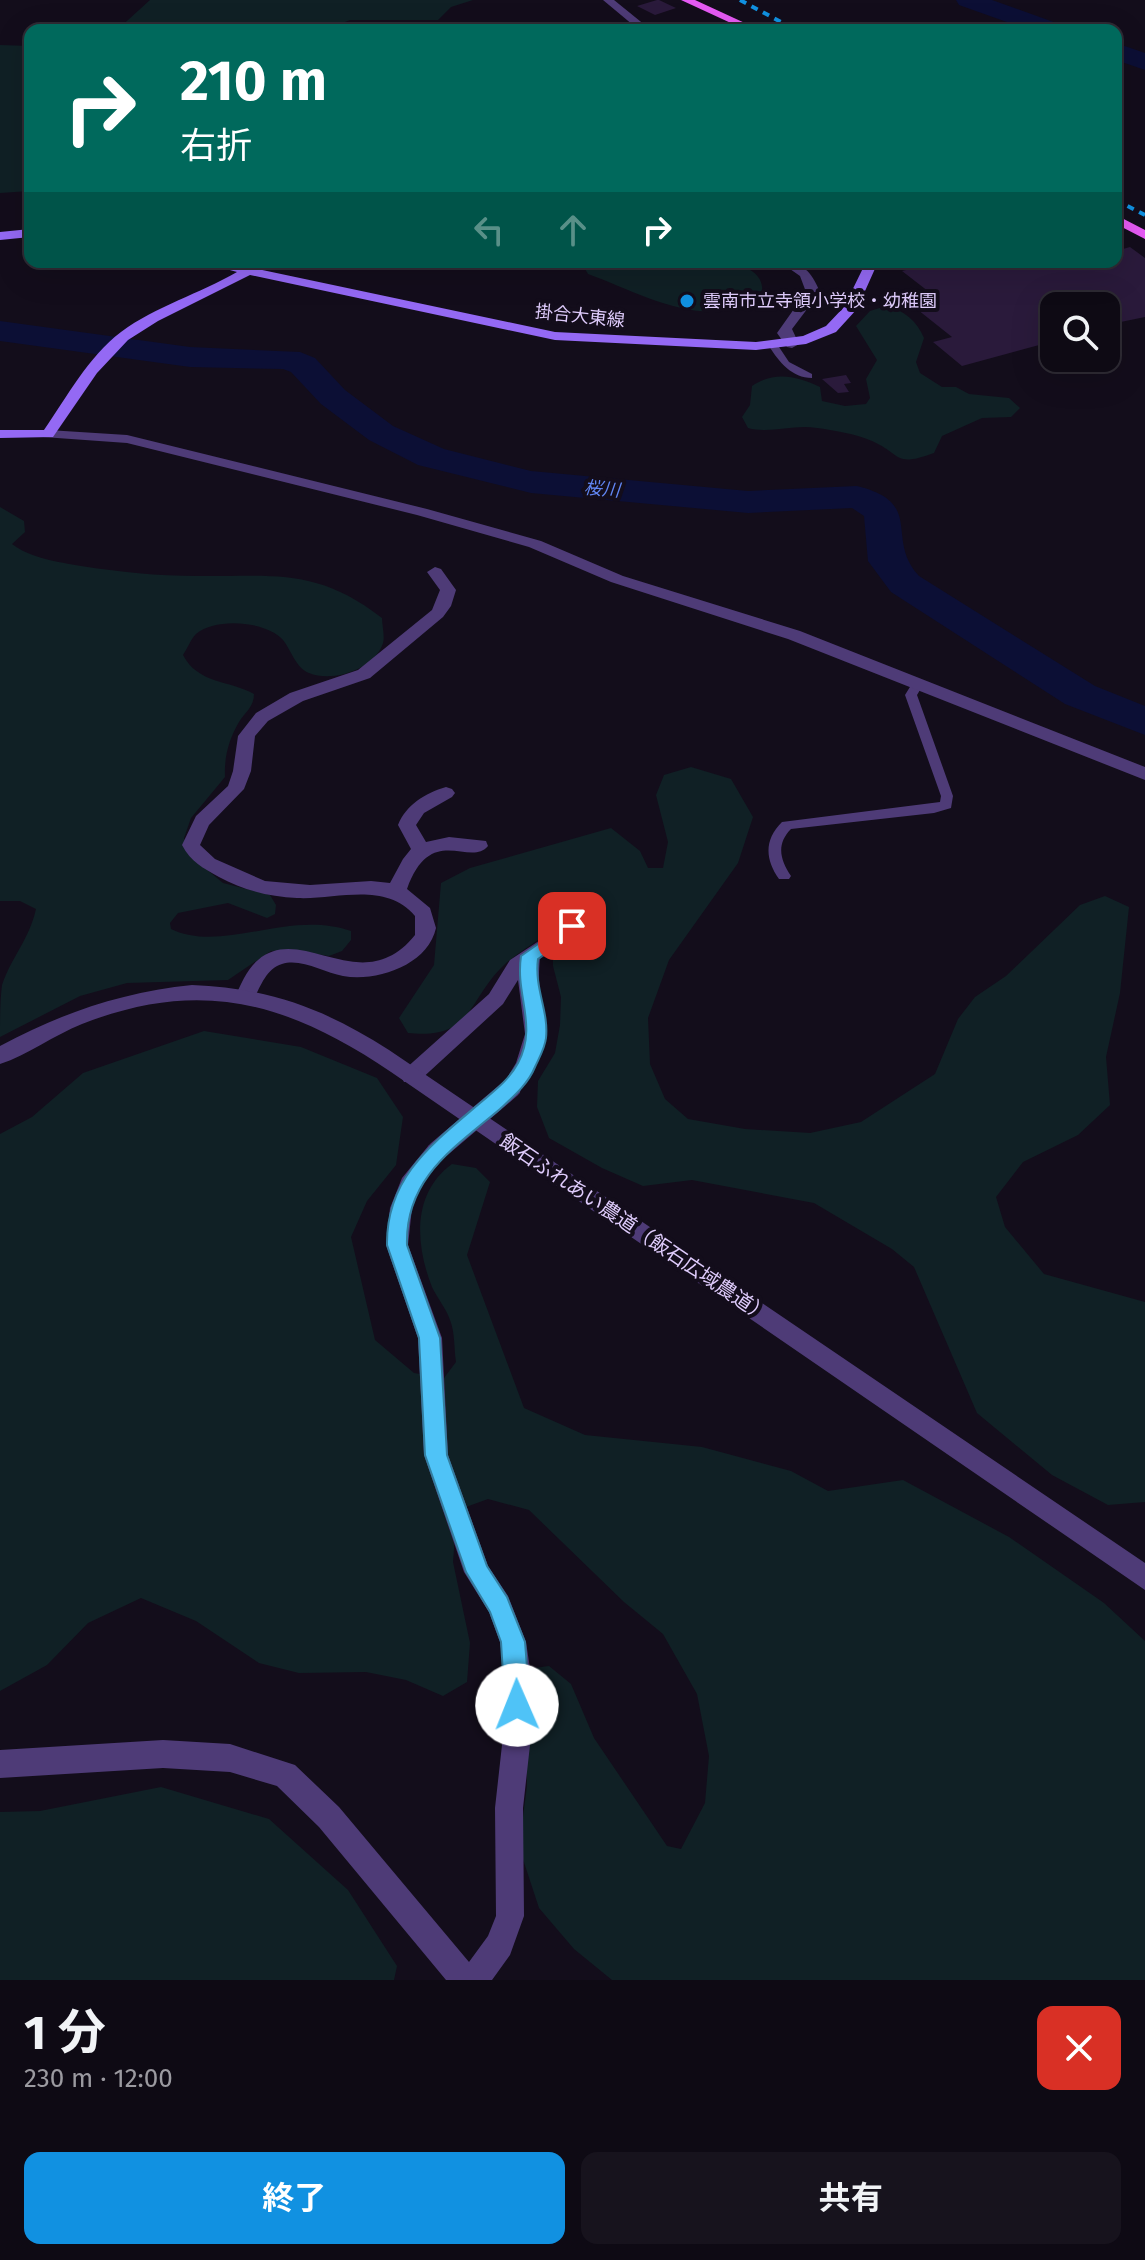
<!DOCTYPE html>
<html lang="ja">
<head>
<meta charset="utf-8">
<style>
	:root { --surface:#0e0a14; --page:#17131d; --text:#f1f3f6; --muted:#9b9aa0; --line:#2e2b34; --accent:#1191e1 }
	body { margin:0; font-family:"Fira Sans","Noto Sans JP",sans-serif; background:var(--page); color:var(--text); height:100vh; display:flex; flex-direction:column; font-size:30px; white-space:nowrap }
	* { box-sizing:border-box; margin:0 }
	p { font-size:26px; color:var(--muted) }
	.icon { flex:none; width:44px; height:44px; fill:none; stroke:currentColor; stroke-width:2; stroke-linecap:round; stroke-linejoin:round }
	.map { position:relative; height:1980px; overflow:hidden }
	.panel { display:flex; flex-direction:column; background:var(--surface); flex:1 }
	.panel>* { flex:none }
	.guide { position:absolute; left:24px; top:24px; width:1098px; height:244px; border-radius:16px; box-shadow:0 8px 32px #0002,0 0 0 2px var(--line); background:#00695c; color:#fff; overflow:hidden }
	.tools { position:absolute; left:1040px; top:292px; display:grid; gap:16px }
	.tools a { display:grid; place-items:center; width:80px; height:80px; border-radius:16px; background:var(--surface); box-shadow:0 8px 32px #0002,0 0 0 2px var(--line); font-size:40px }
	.pin { position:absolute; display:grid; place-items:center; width:68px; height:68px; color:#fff; margin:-34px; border-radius:16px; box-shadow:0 4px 12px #0006 }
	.me { position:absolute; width:88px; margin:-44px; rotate:359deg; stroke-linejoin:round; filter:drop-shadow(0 0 6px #0008) }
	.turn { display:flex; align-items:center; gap:28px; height:168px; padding:0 24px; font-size:36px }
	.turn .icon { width:104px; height:104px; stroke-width:2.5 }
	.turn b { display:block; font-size:56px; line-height:68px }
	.lanes { display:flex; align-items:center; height:76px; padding:0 24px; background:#0003; justify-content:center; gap:40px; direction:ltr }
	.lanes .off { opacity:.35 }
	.round { display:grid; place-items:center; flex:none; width:84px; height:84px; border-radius:16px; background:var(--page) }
	.head { display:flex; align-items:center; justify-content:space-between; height:136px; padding:0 24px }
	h1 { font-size:48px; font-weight:700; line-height:60px }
	.primary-button { display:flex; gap:16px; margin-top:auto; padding:16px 24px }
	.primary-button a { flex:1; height:92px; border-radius:16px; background:var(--accent); color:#fff; font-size:32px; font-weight:700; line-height:92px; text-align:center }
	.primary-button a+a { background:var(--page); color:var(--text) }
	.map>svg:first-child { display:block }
</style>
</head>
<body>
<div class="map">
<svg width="1145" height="1980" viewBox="0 0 1145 1980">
	<rect width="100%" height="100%" fill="#130d1b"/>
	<path fill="#102025" d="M150,0H473L451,7L438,20H350L340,24L345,30H117Z
		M0,45L30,46V191L0,193Z
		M581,262H731C749,268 765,274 762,295C708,334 643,294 588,274Z
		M886,306C904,310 917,321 924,338L916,362L920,373L942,387H956L969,394L1009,398L1020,408L1011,417L982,418L942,436L934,453C893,468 902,454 872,441C856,434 833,430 817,428C793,424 771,434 748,428L742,417L750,405L752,386C774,371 797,376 820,387L822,401L845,406L866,404L870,398L866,379L877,360L856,326L870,311Z
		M0,507L24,521L25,532L12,544C30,558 58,562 81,566C120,572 157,576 197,576C273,577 316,567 382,618C382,625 385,636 383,643C375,669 333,683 309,673C296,668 291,650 283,640C267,621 215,617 196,634C191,639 187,649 183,655C198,684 229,680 254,694C254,707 245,712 239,722C229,739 224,757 225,777L191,818L184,838L188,854L223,883L270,895L276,905L275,914L267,918L228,903L178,913L170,923L171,929C223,954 288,909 351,931V940L342,951L329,956L289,950L271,951L228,980L127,983L80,996L0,1037C0,1021 0,1000 2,985C12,956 29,940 36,909L20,901H0Z
		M691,767L731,779L753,817L738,863L669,960L648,1018L650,1064L665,1099L688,1119L745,1129L810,1133L861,1122L935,1074L958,1019L975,997L1006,976L1080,905L1105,896L1129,907L1120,993L1106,1057L1110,1105L1078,1135L1023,1162L996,1197L1005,1227L1044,1274L1145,1302V1502L1108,1505L1052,1475L977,1413L914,1267L892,1249L814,1203L692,1180L643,1186L602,1168L549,1138L537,1107L538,1081L555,1053L560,1025L561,997L553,966V948L538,940C527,948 513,956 503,966C467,1001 473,1040 408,1033L399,1018L434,965L441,883L470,868L611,828L640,851L648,868H663L668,842L656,795L664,775Z
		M204,1031L301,1047L377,1078L403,1117L396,1165L367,1201L351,1237L375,1340L414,1373L444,1378L456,1362C454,1349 455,1332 450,1320C446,1308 437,1298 432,1287C415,1244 412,1193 452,1164L476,1168L490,1182L467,1255L524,1408L585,1435L702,1447L791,1471L828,1491L903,1480L1009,1537L1104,1603L1145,1641V1980H612L574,1949L539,1908L519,1847L527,1786V1669L549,1666L571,1684L594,1738L667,1846L681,1849L705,1803L709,1756L697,1694L663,1634L624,1602L529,1510L488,1499L466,1507L456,1523L453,1562L470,1643L467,1682L443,1696L406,1680L366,1672L299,1673L259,1663L196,1621L141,1598L88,1623L47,1665L0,1691V1134L32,1117L83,1073Z
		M161,1787L269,1819L348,1890L397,1966L394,1980H0V1812L40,1811Z"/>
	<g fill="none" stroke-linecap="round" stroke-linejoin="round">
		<path fill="#0c0f35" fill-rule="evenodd" d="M956,0H992L1062,25L1066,30H1029L959,5Z
			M1116,43L1145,53V70L1116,60Z
			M0,321L190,347L300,352L315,358L345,390L393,426L444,449L531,471L748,491L857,486C926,503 884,538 919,576L1095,686L1145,706V735L1065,704L891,592L868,561L864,516L852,508L748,513L531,493L418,465L369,440L321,404L291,372L283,369L190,367L0,341Z"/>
	</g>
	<path fill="#2a1a3b" d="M657,0H659L676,8L655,15L637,6Z
		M1130,247L1145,258V317L1106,325V306H1054V341L962,366L933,342L952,337L908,302L933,295L902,271L938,262H1027L1039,270L1072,262H1116V251Z
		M846,375L851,383L844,384L849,392L838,393L822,379Z"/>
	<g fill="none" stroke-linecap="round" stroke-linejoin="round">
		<path fill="#4e3b77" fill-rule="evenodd" d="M771,344H777L789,362L812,374V378C792,378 779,362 769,346Z
			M917,681L923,685L917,695L953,796L951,808L934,813L791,829C776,844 780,860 791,876L789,879H779C765,859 764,840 782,822L940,802L941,796L905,695L913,682Z"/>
		<path fill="#4e3b77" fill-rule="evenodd" d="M603,0H614L651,30H639Z
			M780,262C803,262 811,271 820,292L792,329L799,344L792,348L787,347L777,333L806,292L800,276Z
			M435,567L441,569L456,590L451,606L443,617L370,678L303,701L268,721L255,736L251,771L244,789L209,825L200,845L215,859L265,881L310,885L371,881L390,883L403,859L411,849L398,825C406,805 425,793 446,787L452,789L455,793L452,797L424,813L416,825L426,842L449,837L486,841L488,846C470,868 431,822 407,889L430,908L436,928C428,965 377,982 343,976C324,973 302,958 282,964C265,969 260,989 252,1002H238L235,997C241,984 247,969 258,960C302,922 362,1001 415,935V916C385,881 337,900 297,898C269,897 243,890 219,877C203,868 191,862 182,845L196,816L228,786L233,771L238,736L256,713L290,693L358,670L432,610L440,590L427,572Z
			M572,919L579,921L582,926L579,931L540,959C534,1009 559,1032 527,1080C520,1091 517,1098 504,1094L501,1088L516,1063L525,1034L518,980L503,1004L418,1082H404L401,1076L404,1070L489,994L510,960Z
			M437,1142L445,1145L448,1151L422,1183L412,1208L408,1245L442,1338L448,1455L488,1566L508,1596L526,1642L531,1675V1736L523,1808L524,1916L510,1955L492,1980H446L319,1827L277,1786L230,1772L163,1768L0,1778V1750L163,1740L230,1744L295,1765L339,1807L469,1962L488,1936L496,1916L495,1808L503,1736L505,1675L500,1642L489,1612L464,1572L424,1455L418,1338L386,1245L390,1208L402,1178L429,1145Z"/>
		<path fill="#4e3b77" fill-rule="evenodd" d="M48,430L127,435L427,509L541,541L623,576L800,631L1145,767V780L788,639L611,582L529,547L417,515L127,443L43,437L41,434Z
			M192,985C269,988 325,1009 389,1050L1145,1563V1590L391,1072C289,1003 202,977 82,1024C54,1035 28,1055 0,1064V1046C61,1013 123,992 192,985Z"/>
		<path fill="#9469f4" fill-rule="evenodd" d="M30,229V237L0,240V232Z
			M201,262H225L555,332L756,342L803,336L826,326L844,307L866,262H878L857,309L836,332L806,344L756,350L555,340L250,275L158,321L128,340L97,373L53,437L0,438V430H44C67,397 88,357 121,332C156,306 199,294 237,272Z"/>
		<path fill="#e55af3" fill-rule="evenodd" d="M681,0H695L760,30H746Z
			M1116,215L1145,230V239L1116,224Z"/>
		<path stroke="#1191e1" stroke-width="4" stroke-dasharray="7 6" stroke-linecap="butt" d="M740,0L796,30
			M1116,200L1145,215"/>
		<path stroke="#4e3b77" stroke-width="20" d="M437,1151L511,1088"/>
	</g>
	<path fill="#4fc3f7" stroke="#337fa1" stroke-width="2" d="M572,920L581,926L578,931L538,959C534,988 549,1011 546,1038C545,1048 539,1058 535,1067C528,1084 514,1096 500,1109C454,1148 405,1178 407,1245L440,1338L447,1455L487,1566L507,1597L525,1642L530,1705L526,1714L517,1718L509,1714L505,1705L501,1642L490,1612L466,1572L425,1455L419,1338L387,1245C386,1177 433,1143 480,1103C494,1091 509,1080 518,1063C538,1025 515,996 521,956Z"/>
	<circle fill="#1191e1" stroke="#130d1b" stroke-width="3" cx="687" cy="301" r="8"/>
	<g text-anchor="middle" stroke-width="8" stroke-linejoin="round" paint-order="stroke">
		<g font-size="18" fill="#decbfb" stroke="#130d1b" text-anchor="start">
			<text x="703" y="307">雲南市立寺領小学校・幼稚園</text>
		</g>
		<g font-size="18" fill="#decbfb" stroke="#130d1b">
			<text transform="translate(580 316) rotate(6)" y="6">掛合大東線</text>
		</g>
		<g font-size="18" font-style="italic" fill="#6186f3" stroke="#130d1b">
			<text transform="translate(602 489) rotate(5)" y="6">桜川</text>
		</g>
		<g font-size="20" fill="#decbfb" stroke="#130d1b">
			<text transform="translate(635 1228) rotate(34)" y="7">飯石ふれあい農道（飯石広域農道）</text>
		</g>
	</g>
</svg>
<div class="tools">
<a><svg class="icon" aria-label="search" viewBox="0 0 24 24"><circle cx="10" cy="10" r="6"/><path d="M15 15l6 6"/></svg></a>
</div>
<div class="pin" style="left:572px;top:926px;background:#d93025"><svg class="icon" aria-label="arrive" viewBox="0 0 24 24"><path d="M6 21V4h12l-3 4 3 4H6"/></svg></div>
<svg class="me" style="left:517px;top:1705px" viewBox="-20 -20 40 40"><circle r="19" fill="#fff"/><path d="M0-13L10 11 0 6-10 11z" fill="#4fc3f7"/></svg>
<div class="guide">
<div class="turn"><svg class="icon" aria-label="right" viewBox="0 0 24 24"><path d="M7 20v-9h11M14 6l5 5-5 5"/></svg><div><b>210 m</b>右折</div></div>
<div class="lanes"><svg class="icon off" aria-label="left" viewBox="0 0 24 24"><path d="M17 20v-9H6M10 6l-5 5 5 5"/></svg><svg class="icon off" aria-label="ahead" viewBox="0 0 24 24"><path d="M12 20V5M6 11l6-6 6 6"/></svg><svg class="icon" aria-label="right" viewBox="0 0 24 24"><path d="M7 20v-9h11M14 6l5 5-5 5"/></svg></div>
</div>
</div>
<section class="panel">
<div class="head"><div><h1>1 分</h1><p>230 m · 12:00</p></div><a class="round" style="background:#d93025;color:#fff"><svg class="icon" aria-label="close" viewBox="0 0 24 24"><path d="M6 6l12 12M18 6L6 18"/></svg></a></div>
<div class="primary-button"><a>終了</a><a>共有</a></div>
</section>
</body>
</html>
